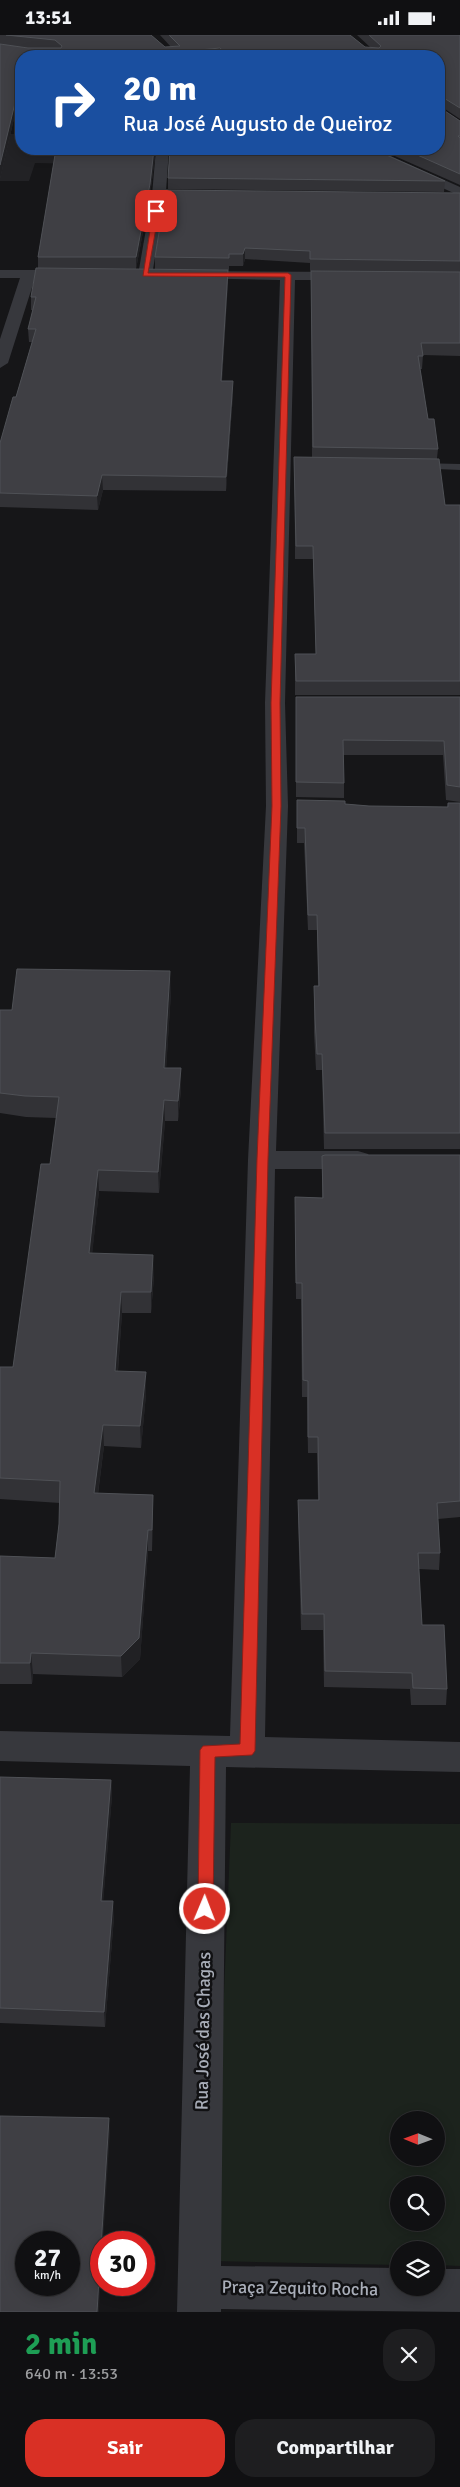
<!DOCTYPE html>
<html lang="pt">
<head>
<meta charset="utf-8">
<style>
	:root { --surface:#101012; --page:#1e1e20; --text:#f1f3f6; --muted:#9c9d9f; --line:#303032; --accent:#d93025 }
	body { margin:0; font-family:Signika,sans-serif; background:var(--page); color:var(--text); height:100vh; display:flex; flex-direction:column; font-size:19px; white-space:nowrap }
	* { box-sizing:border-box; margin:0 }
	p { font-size:16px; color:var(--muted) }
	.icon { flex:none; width:28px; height:28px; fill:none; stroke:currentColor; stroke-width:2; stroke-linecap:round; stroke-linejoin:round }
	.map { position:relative; height:2277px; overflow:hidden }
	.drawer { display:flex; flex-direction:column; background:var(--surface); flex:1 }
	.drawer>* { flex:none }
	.banner { position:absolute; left:15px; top:15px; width:430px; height:105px; border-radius:20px; box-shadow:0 2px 12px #0003,0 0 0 1px var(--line); background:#1a4fa0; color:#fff; overflow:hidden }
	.needle { width:32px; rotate:271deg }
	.buttons { position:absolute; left:390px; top:2076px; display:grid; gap:10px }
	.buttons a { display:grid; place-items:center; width:55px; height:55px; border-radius:50%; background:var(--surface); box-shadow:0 2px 12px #0003,0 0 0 1px var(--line); font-size:25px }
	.speed { position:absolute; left:15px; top:2196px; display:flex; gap:10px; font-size:25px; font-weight:700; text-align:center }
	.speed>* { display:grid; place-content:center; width:65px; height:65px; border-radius:50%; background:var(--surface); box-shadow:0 2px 12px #0003,0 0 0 1px var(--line); line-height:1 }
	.speed small { font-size:12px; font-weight:400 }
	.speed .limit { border:8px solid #d22; background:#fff; color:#111 }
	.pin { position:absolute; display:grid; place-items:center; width:42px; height:42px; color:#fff; margin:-21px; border-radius:10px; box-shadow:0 2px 8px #0006 }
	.me { position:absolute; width:55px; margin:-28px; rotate:1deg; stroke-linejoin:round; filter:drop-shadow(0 0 4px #0008) }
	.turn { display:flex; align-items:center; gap:18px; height:105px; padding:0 25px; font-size:22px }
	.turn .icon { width:65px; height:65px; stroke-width:2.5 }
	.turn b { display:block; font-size:35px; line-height:42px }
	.round { display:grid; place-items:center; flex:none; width:52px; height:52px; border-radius:20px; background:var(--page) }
	.head { display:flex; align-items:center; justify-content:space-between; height:85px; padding:0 25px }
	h1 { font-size:30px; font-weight:700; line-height:38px; color:#1e9e55 }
	.action { display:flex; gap:10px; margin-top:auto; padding:10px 25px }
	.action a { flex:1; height:58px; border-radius:20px; background:var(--accent); color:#fff; font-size:20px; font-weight:700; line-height:58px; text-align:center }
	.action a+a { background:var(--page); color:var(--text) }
	.status { display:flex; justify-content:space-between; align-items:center; height:35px; padding:0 25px; background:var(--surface); direction:ltr }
	.status svg { height:14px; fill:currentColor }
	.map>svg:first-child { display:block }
</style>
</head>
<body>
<div class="status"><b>13:51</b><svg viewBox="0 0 49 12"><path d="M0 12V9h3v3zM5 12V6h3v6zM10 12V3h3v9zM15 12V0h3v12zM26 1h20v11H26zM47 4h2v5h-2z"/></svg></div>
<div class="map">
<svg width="460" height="2277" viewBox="0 0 460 2277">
	<rect width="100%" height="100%" fill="#161618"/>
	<path fill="#222225" d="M0,99H21V114H147L144,130L35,128L29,146H0Z"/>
	<path fill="#1c231d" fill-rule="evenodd" d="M231,1788L460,1789V2231L436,2230V2215H399V2230L213,2226ZM399,2085H436V2122H399ZM399,2150H436V2188H399Z"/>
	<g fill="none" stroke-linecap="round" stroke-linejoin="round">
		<path fill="#37383d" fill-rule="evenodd" d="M419,428L460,429V435L415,433V429Z"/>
		<path fill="#37383d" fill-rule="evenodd" d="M156,114H169L166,156L202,157L209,161L202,165L165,164L152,240L145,244L138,240L152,160Z
			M358,114H375L460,152V161Z
			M0,235H71L78,239L71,243H35L8,328L0,333V304L20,243H0Z
			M192,236L349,237L356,241L349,245H295L285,668L288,771L276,1116H358L368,1119L372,1125L368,1131L358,1134H275L265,1702L460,1707V1737L226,1732L221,2231L399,2233V2252H436V2234H460V2277L221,2274V2277H177L190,1731L0,1726V1696L230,1701L248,1125L266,771L265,668L280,245L187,243L185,240Z"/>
	</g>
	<path fill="#323236" d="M0,0H151L165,12H171L160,0H350L365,12L371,13L357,0H460V84L439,70V21H21V76L16,75L0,144Z
		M460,86V150L379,114H439Z
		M56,114H156L150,160L136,234L38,233V222Z
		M168,114H373L445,146L444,157L168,154V143L170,114Z
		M460,158V321L423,320L422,334H420L428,384L438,414L437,423L445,470H460V660H295V619H316L313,524H295V507L294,422H312L311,236H364H310V228L245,224L243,231H229V235L155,234V222Z
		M228,247L222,346L233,359L226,456L103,455L98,475L0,472V408L16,362L32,307H29L28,294L33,275H31V262Z
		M296,662H460V767L446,765L443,720H343L344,748V763L296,762Z
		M297,765L369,771L447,772L448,768H460V1114H324L322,1035H316L314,998V951H318L317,895H308L304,808H297Z
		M171,957L166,1033H181V1054L178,1086H165L159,1158L99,1156L92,1218L154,1241L151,1278H122L118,1336L146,1359L141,1413L104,1411L98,1459L153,1460V1481L152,1516H148L140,1624L122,1642L33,1639L32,1649H0V1521L55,1523L59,1489L60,1468L0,1464V1332H13L50,1129L56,1083L26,1082L0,1078V975H12Z
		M460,1120V1482L438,1484L440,1518L439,1535L419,1534L422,1590L447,1654L446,1670H411L410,1654L324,1652L323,1595H301L298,1481V1465H318L317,1418H308L307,1362H302L301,1264H296L295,1162L322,1163V1121Z
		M0,1742L111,1745L112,1761L103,1866L114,1882L105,1992L0,1988Z"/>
	<path fill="#212124" d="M220,13V21H171L179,17Z
		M16,64V75L0,144V130Z
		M154,114H156L150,160L136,234V222Z
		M245,213V224L243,231V219Z
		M228,235V247L221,359V346Z
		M233,346V359L226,456V442Z
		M102,440L103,455L98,475L97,461Z
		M170,936L171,957L165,1054L164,1033Z
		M181,1033V1054L178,1086V1066Z
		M164,1065L165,1086L159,1158L158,1137Z
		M98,1135L99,1156L90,1240L89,1218Z
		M153,1220L154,1241L151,1278V1257Z
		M121,1257L122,1278L116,1358L115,1336Z
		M146,1337V1359L141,1413L140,1391Z
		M103,1390L104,1411L95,1480L94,1458Z
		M153,1460V1481L152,1516V1495Z
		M148,1495V1516L140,1624L122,1642L121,1621Z
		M31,1618L33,1639L32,1649L30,1628Z
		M111,1745L112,1761L102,1881L101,1866Z
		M113,1866L114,1882L105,1992L104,1977Z
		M109,2083L110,2097L103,2208H101V2238L99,2277H97Z"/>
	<path fill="#3f3f44" stroke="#4f5156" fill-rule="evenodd" d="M6,0H151L165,12L180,11L169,0H350L365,12L379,13L381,11L369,0H460V73L439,60V21H229L220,13L179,17L171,21H21V66L16,64L0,130V9L28,13H61L62,11L55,5Z
		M439,72L460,86V101H458L460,103V139L404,114H439Z
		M56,114H154L150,149L136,222H38Z
		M170,114H373L445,146L168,143Z
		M166,155L460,158V226L310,224V216L245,213L243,219H229V223L155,222Z
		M36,233L228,235L221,346H233L226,442L102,440L97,461L0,458V408L13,362H16L36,294H28L36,262H31Z
		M311,236L460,237V308H421L423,321H418L428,384H434L438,414L313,412Z
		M294,422L439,424L445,470H460V646H296L295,619H316L313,511H296Z
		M296,662H460V752L447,750L444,706L343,705L344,748L296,747Z
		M297,765L345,766V769L369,771L448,772V768H460V1098H325L322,1019H317L315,983L314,951H319L317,880H308L305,793H297Z
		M17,934L170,936L164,1033H181L178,1066L164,1065L158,1137L98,1135L89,1218L153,1220L151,1257H121L115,1336L146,1337L140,1391L103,1390L94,1458L153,1460L152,1495H148L139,1603L121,1621L31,1618L30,1628H0V1521L55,1523L59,1489L60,1446L0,1443V1332H13L41,1129H50L59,1062L25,1061L0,1058V975H12Z
		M325,1120H460V1466L437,1468L440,1518H418L422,1590H444L447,1654L413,1653L412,1638L325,1636L324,1579H302L298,1465H319L318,1402H308V1346L303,1345L302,1248H296L295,1162L323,1163L322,1121Z
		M0,1742L111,1745L101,1866H113L104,1977L0,1973Z
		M0,2081L109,2083L97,2277H0ZM26,2208H69V2250H26Z"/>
	<path fill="#d93025" stroke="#8d1f18" d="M156,175L159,176L148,238H288L291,240L280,668L281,771L268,1124L255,1716L252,1720L215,1722L213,1874L211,1879L205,1881L200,1879L198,1874L200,1715L203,1711L240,1709L257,1124L272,771L271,668L285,242L143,241L153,176Z"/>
	<g text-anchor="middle" stroke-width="5" stroke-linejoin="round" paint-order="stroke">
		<g font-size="18" fill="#a8adb8" stroke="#111113">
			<text transform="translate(203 1996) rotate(-89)" y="6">Rua José das Chagas</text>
			<text transform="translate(300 2253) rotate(1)" y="6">Praça Zequito Rocha</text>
		</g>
	</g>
</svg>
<div class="buttons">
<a><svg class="needle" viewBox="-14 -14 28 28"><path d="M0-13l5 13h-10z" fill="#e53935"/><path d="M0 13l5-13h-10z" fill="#9c9d9f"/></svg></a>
<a><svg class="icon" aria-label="search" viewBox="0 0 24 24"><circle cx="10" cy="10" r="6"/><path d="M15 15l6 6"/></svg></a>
<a><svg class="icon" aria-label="layers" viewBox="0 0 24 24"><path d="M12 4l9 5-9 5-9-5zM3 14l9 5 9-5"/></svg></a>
</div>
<div class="speed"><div>27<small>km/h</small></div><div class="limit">30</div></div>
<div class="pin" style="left:156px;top:176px;background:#d93025"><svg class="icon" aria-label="arrive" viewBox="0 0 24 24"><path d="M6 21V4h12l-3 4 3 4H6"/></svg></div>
<svg class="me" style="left:205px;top:1874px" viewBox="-20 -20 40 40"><circle r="17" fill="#d93025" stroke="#fff" stroke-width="3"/><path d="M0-11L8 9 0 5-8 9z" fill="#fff"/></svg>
<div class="banner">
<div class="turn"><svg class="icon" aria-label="right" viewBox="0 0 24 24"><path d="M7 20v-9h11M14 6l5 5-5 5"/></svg><div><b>20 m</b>Rua José Augusto de Queiroz</div></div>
</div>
</div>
<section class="drawer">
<div class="head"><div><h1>2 min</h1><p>640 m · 13:53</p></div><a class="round"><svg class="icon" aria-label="close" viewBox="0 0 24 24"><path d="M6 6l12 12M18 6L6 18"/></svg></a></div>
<div class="action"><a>Sair</a><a>Compartilhar</a></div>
</section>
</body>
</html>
